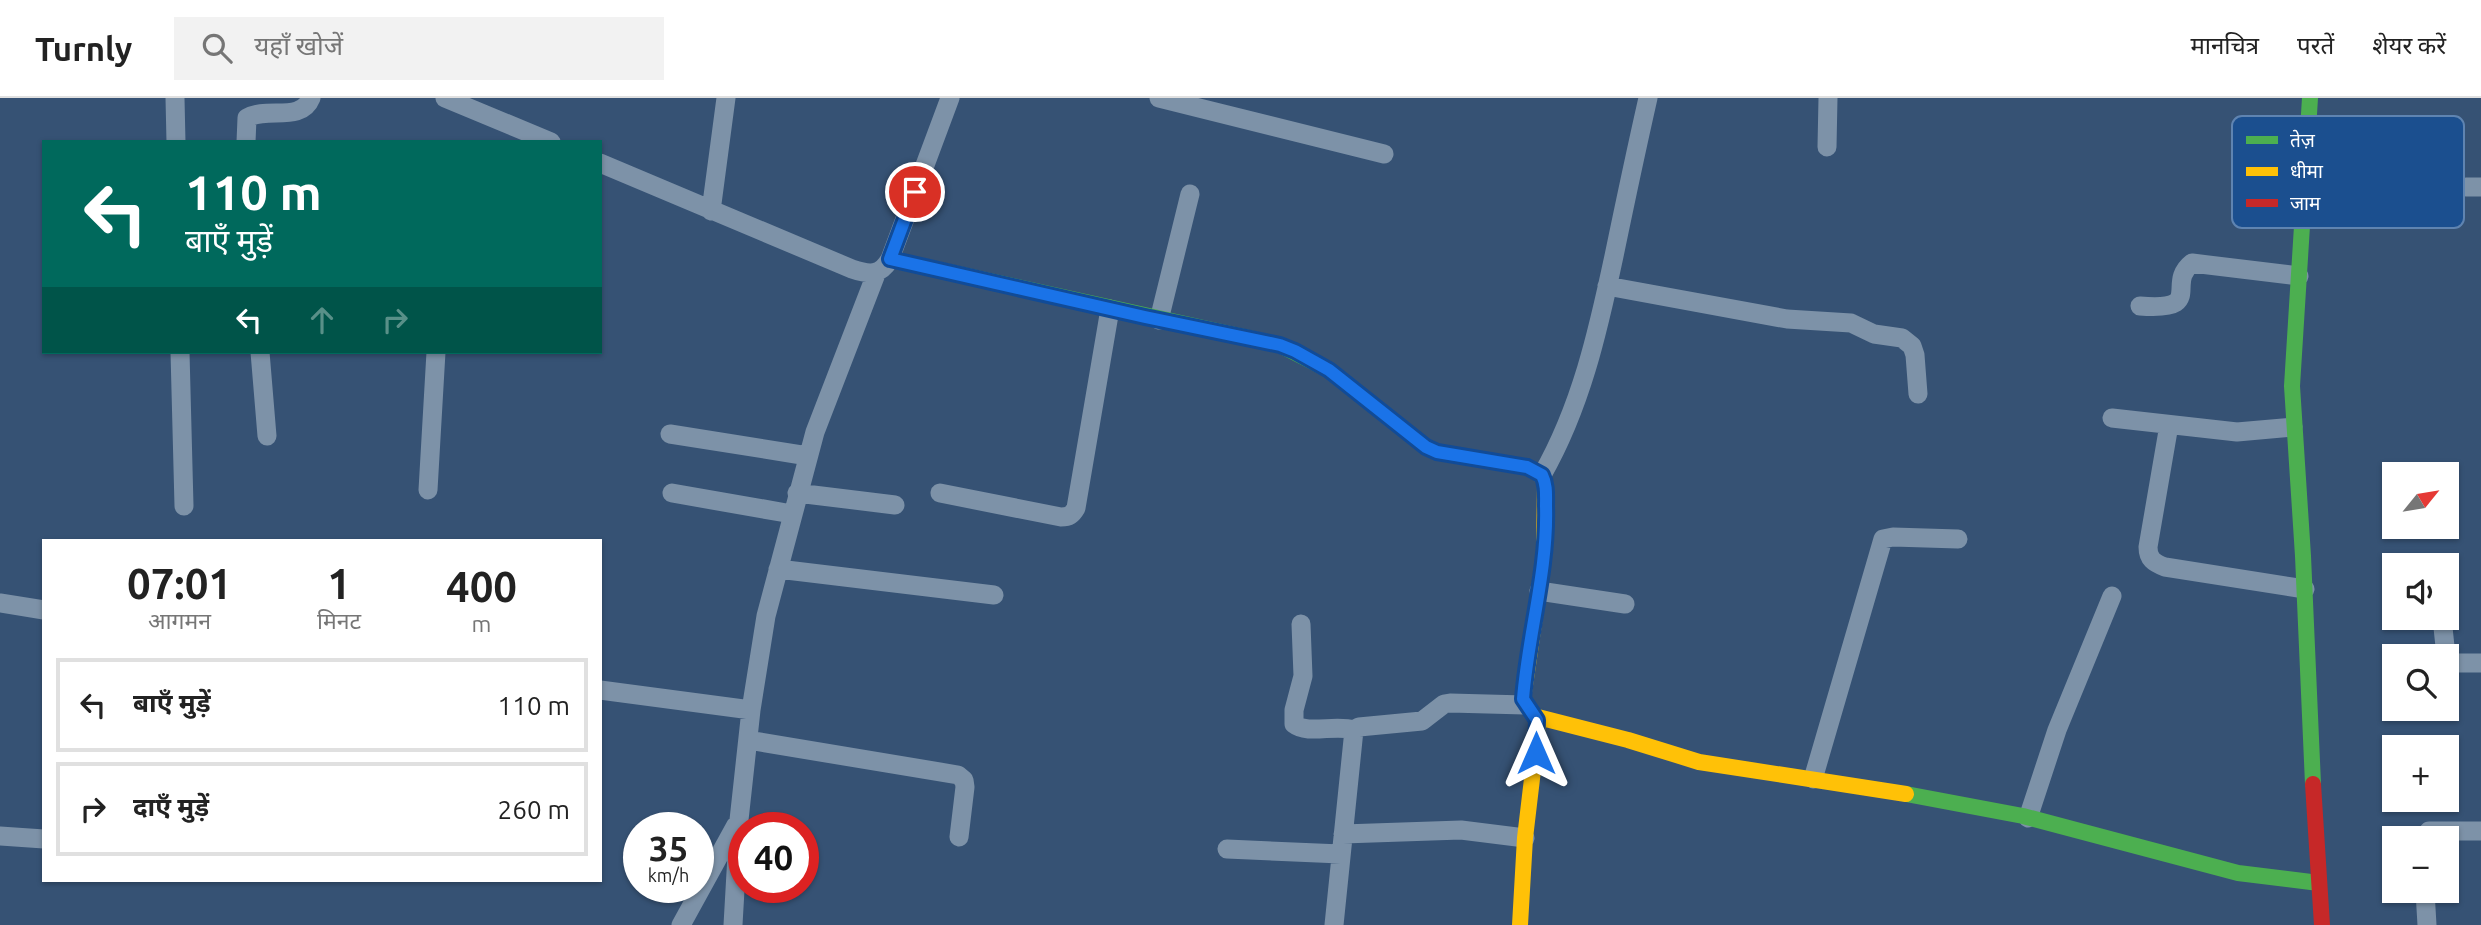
<!DOCTYPE html>
<html lang="hi">
<head>
<meta charset="utf-8">
<style>
	:root { --surface:#fff; --page:#f2f2f2; --text:#222; --muted:#767676; --line:#e0e0e0 }
	body { margin:0; font-family:Ubuntu,"Noto Sans Devanagari",sans-serif; background:var(--page); color:var(--text); height:100vh; display:flex; flex-direction:column; font-size:26px; white-space:nowrap }
	* { box-sizing:border-box; margin:0 }
	p { font-size:23px; color:var(--muted) }
	.icon { flex:none; width:38px; height:38px; fill:none; stroke:currentColor; stroke-width:2; stroke-linecap:round; stroke-linejoin:round }
	.map { position:relative; flex:1; overflow:hidden }
	.details { position:absolute; left:42px; top:441px; width:560px; height:343px; display:flex; flex-direction:column; background:var(--surface); border-radius:0px; box-shadow:0 2px 5px #0004 }
	.details>* { flex:none }
	.banner { position:absolute; left:42px; top:42px; width:560px; height:214px; border-radius:0px; box-shadow:0 2px 5px #0004; background:#00695c; color:#fff; overflow:hidden }
	.needle { width:46px; rotate:60deg }
	.tools { position:absolute; left:2382px; top:364px; display:grid; gap:14px }
	.tools a { display:grid; place-items:center; width:77px; height:77px; border-radius:0px; background:var(--surface); box-shadow:0 2px 5px #0004; font-size:35px }
	.speed { position:absolute; left:623px; top:714px; display:flex; gap:14px; font-size:35px; font-weight:700; text-align:center }
	.speed>* { display:grid; place-content:center; width:91px; height:91px; border-radius:50%; background:var(--surface); box-shadow:0 2px 5px #0004; line-height:1 }
	.speed small { font-size:18px; font-weight:400 }
	.speed .limit { border:10px solid #d22; background:#fff; color:#111 }
	.pin { position:absolute; display:grid; place-items:center; width:60px; height:60px; color:#fff; margin:-30px; border:4px solid #fff; border-radius:50%; box-shadow:0 2px 7px #0007 }
	.me { position:absolute; width:77px; margin:-38px; rotate:0deg; stroke-linejoin:round; filter:drop-shadow(0 0 5px #0008) }
	.turn { display:flex; align-items:center; gap:24px; height:147px; padding:0 28px; font-size:32px }
	.turn .icon { width:91px; height:91px; stroke-width:2.5 }
	.turn b { display:block; font-size:49px; line-height:60px }
	.lanes { display:flex; align-items:center; height:66px; padding:0 28px; background:#0003; justify-content:center; gap:35px; direction:ltr }
	.lanes .off { opacity:.35 }
	.eta { display:flex; justify-content:space-evenly; align-items:center; height:119px; text-align:center }
	.eta b { font-size:42px; font-weight:600; line-height:49px }
	ul { padding:0; list-style:none }
	li { display:flex; align-items:center; gap:21px; height:94px; margin:0 14px 10px; padding:0 14px; border:4px solid var(--line); border-radius:0px }
	li div { flex:1 }
	li b { display:block; font-size:26px }
	li em { font-style:normal }
	header { display:flex; align-items:center; gap:42px; box-sizing:border-box; height:98px; padding:0 35px; background:var(--surface); border-bottom:2px solid var(--line) }
	header strong { font-size:33px }
	nav { display:flex; gap:38px; margin-inline-start:auto; font-size:24px }
	.search { width:490px; height:63px; background:var(--page); display:flex; align-items:center; gap:18px; box-sizing:border-box; padding:0 24px; border-radius:0px; color:var(--muted); font-size:26px }
	.map>svg:first-child { display:block }
</style>
</head>
<body>
<header>
<strong>Turnly</strong>
<div class="search"><svg class="icon" aria-label="search" viewBox="0 0 24 24"><circle cx="10" cy="10" r="6"/><path d="M15 15l6 6"/></svg>यहाँ खोजें</div>
<nav><a>मानचित्र</a><a>परतें</a><a>शेयर करें</a></nav>
</header>
<div class="map">
<svg width="2481" height="827" viewBox="0 0 2481 827">
	<rect width="100%" height="100%" fill="#365274"/>
	<g fill="none" stroke-linecap="round" stroke-linejoin="round">
		<path stroke="#7d92a8" stroke-width="19" d="M175,0L176,44
			M445,0L551,44
			M1159,0L1384,56
			M246,44L247,20C267,8 301,25 311,0
			M1827,49L1828,0
			M600,65L852,171C870,177 880,178 890,161L950,0
			M2466,89H2481
			M711,113L726,0
			M1607,188L1787,221L1851,225L1874,236L1902,240L1912,248L1915,257L1918,296
			M2140,208C2206,213 2165,186 2192,165L2299,178
			M1159,222L1190,96
			M180,254L184,408
			M260,254L267,338
			M2112,320L2237,334L2293,329
			M2169,327L2148,449C2148,461 2154,465 2165,469L2305,491
			M670,336L808,358
			M1542,377C1581,309 1598,233 1614,158C1625,105 1636,53 1648,0
			M428,392L436,254
			M672,395L792,416
			M797,395L895,407
			M940,395L1061,419C1069,419 1072,417 1076,410L1110,211
			M778,471L994,497
			M1539,493L1625,506
			M0,505L44,512
			M2442,520L2446,558
			M1301,526L1303,578L1294,612V626C1308,637 1335,626 1354,632
			M2446,565H2481
			M600,592L751,612
			M748,642L958,677L964,682L965,689L959,739
			M1813,681L1883,441L1893,439L1958,441
			M2028,720L2057,632L2112,498
			M1343,736L1461,732L1525,740
			M0,738L44,741
			M2423,740L2429,733H2481
			M1227,751L1341,756
			M2425,793L2427,827
			M681,827L736,727
			M733,827L739,722L751,612L766,518L815,334L876,176
			M1334,827L1354,632L1359,629L1422,623L1444,606L1450,605L1525,607"/>
		<path stroke="#4caf50" stroke-width="16" d="M2310,0L2292,288L2303,458L2313,686
			M890,161L1280,247L1329,272L1426,349L1437,354L1527,369L1542,377L1545,387
			M1906,696L2023,718L2238,775L2319,785"/>
		<path stroke="#ffc107" stroke-width="16" d="M1534,618L1628,642L1699,664L1906,696
			M1520,827L1525,740L1538,630L1537,622L1523,601L1544,457L1545,387"/>
		<path stroke="#c62828" stroke-width="16" d="M2313,686L2322,827"/>
	</g>
	<g fill="none" stroke-linecap="round" stroke-linejoin="round">
		<defs>
			<path id="route" d="M915,94L890,161L1145,219L1280,247L1295,253L1329,272L1426,349L1437,354L1527,369L1542,377C1547,387 1546,397 1546,408C1548,473 1528,536 1523,601L1537,622L1536,655"/>
		</defs>
		<use href="#route" stroke="#114b97" stroke-width="18"/>
		<use href="#route" stroke="#1a73e8" stroke-width="12"/>
	</g>
	<rect x="2232" y="18" width="232" height="112" rx="10" fill="#1b4f8f" stroke="#5f84b1" stroke-width="2"/>
	<rect x="2246" y="38" width="32" height="8" fill="#4caf50"/>
	<rect x="2246" y="69" width="32" height="9" fill="#ffc107"/>
	<rect x="2246" y="101" width="32" height="8" fill="#c62828"/>
	<g font-size="19" fill="#fff">
		<text x="2290" y="49">तेज़</text>
		<text x="2290" y="80">धीमा</text>
		<text x="2290" y="112">जाम</text>
	</g>
</svg>
<div class="tools">
<a><svg class="needle" viewBox="-14 -14 28 28"><path d="M0-13l5 13h-10z" fill="#e53935"/><path d="M0 13l5-13h-10z" fill="#767676"/></svg></a>
<a><svg class="icon" aria-label="sound" viewBox="0 0 24 24"><path d="M4 9h4l5-4v14l-5-4H4zM17 9q2 3 0 6"/></svg></a>
<a><svg class="icon" aria-label="search" viewBox="0 0 24 24"><circle cx="10" cy="10" r="6"/><path d="M15 15l6 6"/></svg></a>
<a>+</a>
<a>−</a>
</div>
<div class="speed"><div>35<small>km/h</small></div><div class="limit">40</div></div>
<div class="pin" style="left:915px;top:94px;background:#d93025"><svg class="icon" aria-label="arrive" viewBox="0 0 24 24"><path d="M6 21V4h12l-3 4 3 4H6"/></svg></div>
<svg class="me" style="left:1536px;top:655px" viewBox="-20 -20 40 40"><path d="M0-17L14 15 0 8-14 15z" fill="#1a73e8" stroke="#fff" stroke-width="4"/></svg>
<div class="banner">
<div class="turn"><svg class="icon" aria-label="left" viewBox="0 0 24 24"><path d="M17 20v-9H6M10 6l-5 5 5 5"/></svg><div><b>110 m</b>बाएँ मुड़ें</div></div>
<div class="lanes"><svg class="icon" aria-label="left" viewBox="0 0 24 24"><path d="M17 20v-9H6M10 6l-5 5 5 5"/></svg><svg class="icon off" aria-label="ahead" viewBox="0 0 24 24"><path d="M12 20V5M6 11l6-6 6 6"/></svg><svg class="icon off" aria-label="right" viewBox="0 0 24 24"><path d="M7 20v-9h11M14 6l5 5-5 5"/></svg></div>
</div>
<section class="details">
<div class="eta">
<div><b>07:01</b><p>आगमन</p></div>
<div><b>1</b><p>मिनट</p></div>
<div><b>400</b><p>m</p></div>
</div>
<ul>
<li><svg class="icon" aria-label="left" viewBox="0 0 24 24"><path d="M17 20v-9H6M10 6l-5 5 5 5"/></svg><div><b>बाएँ मुड़ें</b></div><em>110 m</em></li>
<li><svg class="icon" aria-label="right" viewBox="0 0 24 24"><path d="M7 20v-9h11M14 6l5 5-5 5"/></svg><div><b>दाएँ मुड़ें</b></div><em>260 m</em></li>
</ul>
</section>
</div>
</body>
</html>
